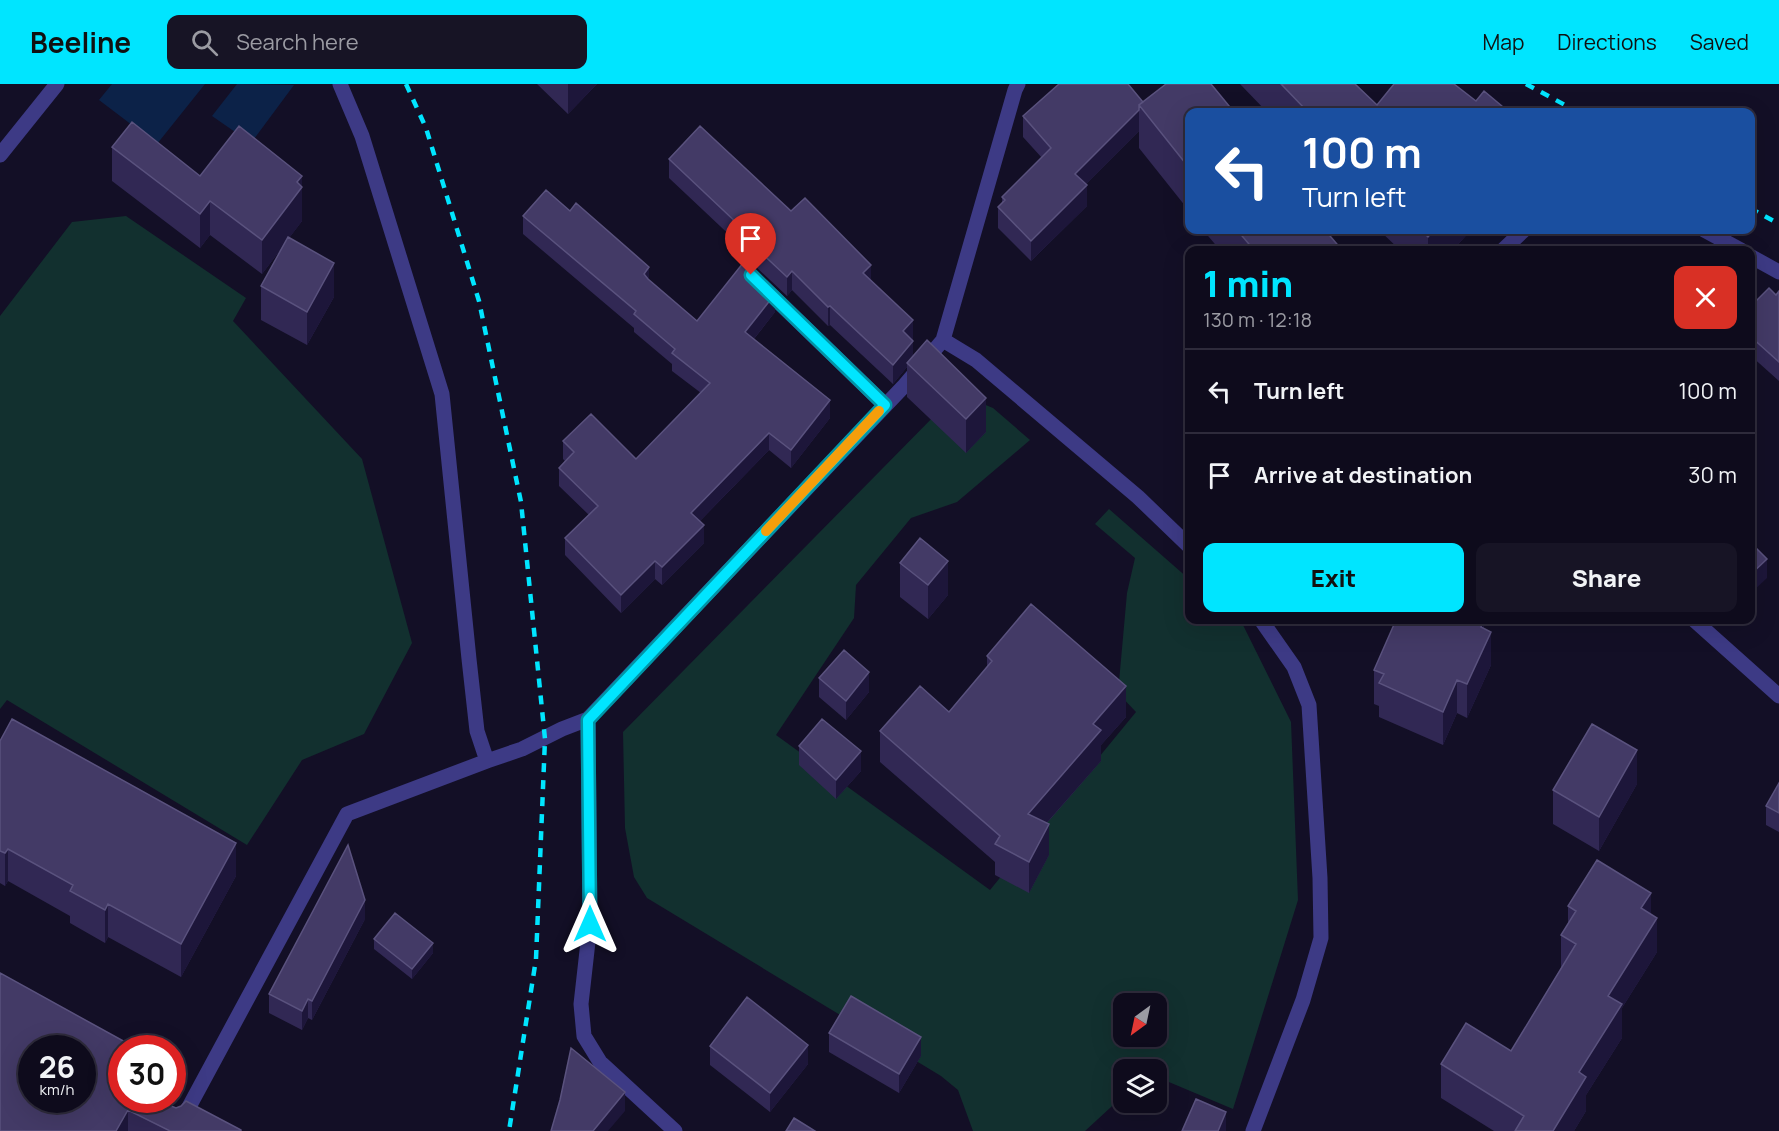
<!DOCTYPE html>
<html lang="en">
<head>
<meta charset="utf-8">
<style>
	:root { --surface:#0e0b1c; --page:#171425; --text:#f1f3f6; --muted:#9b9ba3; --line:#2e2b3b; --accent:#00e5ff }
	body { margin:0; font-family:Manrope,sans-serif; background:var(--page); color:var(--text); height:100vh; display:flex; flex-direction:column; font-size:22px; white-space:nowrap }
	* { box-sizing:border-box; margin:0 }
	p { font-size:20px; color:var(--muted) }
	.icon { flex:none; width:33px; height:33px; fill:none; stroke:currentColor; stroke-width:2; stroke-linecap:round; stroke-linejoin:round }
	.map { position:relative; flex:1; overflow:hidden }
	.sheet { position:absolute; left:1185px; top:162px; width:570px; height:378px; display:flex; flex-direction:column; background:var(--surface); border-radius:12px; box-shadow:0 6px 24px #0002,0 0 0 2px var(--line) }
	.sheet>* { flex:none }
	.guide { position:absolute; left:1185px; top:24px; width:570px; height:126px; border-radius:12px; box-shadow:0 6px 24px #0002,0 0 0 2px var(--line); background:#1a4fa0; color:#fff; overflow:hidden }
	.needle { width:39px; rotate:213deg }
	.fabs { position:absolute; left:1113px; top:909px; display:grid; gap:12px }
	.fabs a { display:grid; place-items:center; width:54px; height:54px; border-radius:12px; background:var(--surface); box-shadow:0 6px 24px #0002,0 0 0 2px var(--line); font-size:30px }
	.speed { position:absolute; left:18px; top:951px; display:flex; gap:12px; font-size:30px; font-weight:700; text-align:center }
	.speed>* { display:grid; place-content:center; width:78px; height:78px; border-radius:50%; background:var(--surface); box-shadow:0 6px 24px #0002,0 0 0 2px var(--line); line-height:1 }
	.speed small { font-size:15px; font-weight:400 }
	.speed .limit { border:9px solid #d22; background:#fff; color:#111 }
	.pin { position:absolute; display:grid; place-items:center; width:51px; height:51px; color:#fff; margin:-62px -26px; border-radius:50% 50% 50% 0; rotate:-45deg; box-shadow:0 0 6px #0007 }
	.pin .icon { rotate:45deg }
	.me { position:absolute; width:66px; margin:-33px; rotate:0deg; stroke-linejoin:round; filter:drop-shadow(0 0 4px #0008) }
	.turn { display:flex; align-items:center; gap:21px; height:126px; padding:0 18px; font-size:27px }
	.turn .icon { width:78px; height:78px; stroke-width:2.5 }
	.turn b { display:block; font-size:42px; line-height:51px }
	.round { display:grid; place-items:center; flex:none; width:63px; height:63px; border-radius:12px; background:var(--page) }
	.head { display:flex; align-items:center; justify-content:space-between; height:102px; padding:0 18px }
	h1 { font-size:36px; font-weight:800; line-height:45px; color:var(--accent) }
	.action { display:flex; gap:12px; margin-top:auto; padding:12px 18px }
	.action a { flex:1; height:69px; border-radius:12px; background:var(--accent); color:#111; font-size:24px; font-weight:800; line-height:69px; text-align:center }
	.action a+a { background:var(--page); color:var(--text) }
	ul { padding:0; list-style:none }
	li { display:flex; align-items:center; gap:18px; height:84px; padding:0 18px; border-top:2px solid var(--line) }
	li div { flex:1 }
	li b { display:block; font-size:22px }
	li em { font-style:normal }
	header { display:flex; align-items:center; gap:36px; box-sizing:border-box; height:84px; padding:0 30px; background:var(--accent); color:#111 }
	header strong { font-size:28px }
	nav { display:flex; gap:33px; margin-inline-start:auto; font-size:21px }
	.search { width:420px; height:54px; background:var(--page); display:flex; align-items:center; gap:15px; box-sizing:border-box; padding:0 21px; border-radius:12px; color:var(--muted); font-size:22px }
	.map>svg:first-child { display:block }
</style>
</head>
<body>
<header>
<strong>Beeline</strong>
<div class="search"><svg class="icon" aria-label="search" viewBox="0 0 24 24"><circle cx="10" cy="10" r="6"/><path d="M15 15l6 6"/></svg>Search here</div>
<nav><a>Map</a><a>Directions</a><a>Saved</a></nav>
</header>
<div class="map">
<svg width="1779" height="1047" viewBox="0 0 1779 1047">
	<rect width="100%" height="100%" fill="#130f26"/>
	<path fill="#12302f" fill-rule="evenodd" d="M126,132L246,214L233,237L362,375L412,559L364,650L302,676L247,761L7,616L0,625V232L72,138Z
		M971,315L993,324L1030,356L957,418L911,434L856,501L854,534L776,651L990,806L1136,628L1118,609L1127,509L1135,474L1095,440L1109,425L1189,495L1190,536H1236L1243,541L1291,638L1298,816L1233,1025L1157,993L1156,986H1124L1123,1012L1085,1047H973L958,1006L941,992L647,814L634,793L625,744L623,648L945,321ZM1124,920H1156V952H1124Z"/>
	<path fill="#0c2248" d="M112,0H205L157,60L99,16Z
		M237,0L294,1L251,59L212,32Z"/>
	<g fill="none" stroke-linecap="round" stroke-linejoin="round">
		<path stroke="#3d3a85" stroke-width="15" d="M0,71L57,0
			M1704,146L1741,166
			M1503,166L1524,146
			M1750,172L1779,188
			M762,202L885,321
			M943,256L976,276L1138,413L1190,463
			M1694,536L1779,612
			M588,635L590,840L581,920L584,952L600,978L675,1047
			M487,677L522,665L562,645L588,635L903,303L943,256L1015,6L1018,0
			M176,1047L347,730L487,677L477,647L469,575L442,310L362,52L340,0
			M1253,1047L1303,916L1321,854L1320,794L1309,621L1294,583L1261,536"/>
		<path stroke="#00e5ff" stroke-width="4.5" stroke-dasharray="9 8" stroke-linecap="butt" d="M406,0L426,44L479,217L521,418L545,655L536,875L509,1047
			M1526,0L1578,28
			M1750,124L1779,140"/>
	</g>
	<path fill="#312854" d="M537,0H597L568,30Z
		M1240,0H1355L1377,21L1476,17L1509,28H1267Z
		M1143,18L1190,28V128L1139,64V47L1086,100L1087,122L1031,177L998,144V123L1002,119V113L1042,74L1023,53V32Z
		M112,63L200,92H302V137L289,154L334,213L307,261L261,236V202L284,161L262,190L210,151L200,164L112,97Z
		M669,75L791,127L871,196L913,255V272L986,348L966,369L907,313V283L893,300L830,241L828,242L792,206L787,212L755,182V175L669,94Z
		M523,132L649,196L697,237L775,228L754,255L830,334L791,384L769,366L700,437L704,459L662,501L655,495L621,529L565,471V454L589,431L559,402V384L565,377L563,375V357L636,375L701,309L672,287V280L634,248V244L523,150Z
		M1203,146H1325L1342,166H1220Z
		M1379,146H1471L1453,166H1400Z
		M1779,207V297L1750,271V223L1776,211Z
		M900,479L948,511L928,535L900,513Z
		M1484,545L1491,581L1467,634L1457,629L1443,661L1379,633V622L1374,620V586Z
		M987,572L1126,633L1101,661V677L1047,739L1049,771L1029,809L995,791V778L880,678V647L949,628L987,584Z
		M819,594L869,608L846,636L819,613Z
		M0,657L236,792L181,893L108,853L105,859L70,839V832L8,797L5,802L0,799Z
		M799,662L861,687L836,715L799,681Z
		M1779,699V748L1766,741V722Z
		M1637,700L1599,767L1553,740V706Z
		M1568,822L1651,831L1657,868L1622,924V954L1586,1011V1027L1574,1047H1494L1441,1014V980L1511,967L1561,884V851L1568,840Z
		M365,835L312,936L308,934L302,946L269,929V910Z
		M374,855L433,869L412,895L374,865Z
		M829,949L921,972L899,1009L829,968Z
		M710,962L808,980L770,1028L710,981Z
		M122,964L168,1016V1018L171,1022L241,1047H0Z"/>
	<path fill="#1d163a" d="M568,0H597L568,30Z
		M1139,26V47L1075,111V90Z
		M302,92V137L262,190V156L297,98Z
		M1087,101V122L1031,177V157Z
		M210,117V151L200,164V130Z
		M1434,146H1471L1453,166H1428V153Z
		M334,179V213L307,261V228Z
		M871,181V200L863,189Z
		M649,183V201L644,190Z
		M792,187V206L787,212V193Z
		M775,210V228L745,266V248Z
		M830,222V241L828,242V223Z
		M913,236V255L903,266V247Z
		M913,257V276L907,279V283L893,300V281Z
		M986,314V348L966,369V335Z
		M830,316V334L791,384V366Z
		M769,349V366L691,446V429Z
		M704,441V459L662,501V483Z
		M1767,475V494L1750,510V491Z
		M655,477V495L621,529V511Z
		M948,477V511L928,535V501Z
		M1484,536V563L1491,548V581L1467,634V600L1481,543Z
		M869,588V608L846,636V617Z
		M1457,596V629L1443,661V628Z
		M1126,602V633L1101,661V677L1028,760V730L1093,640Z
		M1637,666V700L1599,767V733Z
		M861,667V687L836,715V696Z
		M1049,740V771L1029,809V778Z
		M236,759V792L181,893V860Z
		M8,765V797L5,802V769Z
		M1651,809V843L1641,824Z
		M365,816V835L312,936V917Z
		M108,820V853L105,859V826Z
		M1657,834V868L1622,924V954L1586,1011V1027L1574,1047H1553L1579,988L1608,912Z
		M433,859V869L412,895V885Z
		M308,915V934L302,946V927Z
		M921,953V972L899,1009V990Z
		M808,961V980L770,1028V1009Z
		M625,1008V1027L608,1047H593Z
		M128,1026V1047H116Z
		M1226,1028V1047H1218Z"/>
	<path fill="#433a66" stroke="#5a527e" stroke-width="1.5" fill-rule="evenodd" d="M1059,0H1128L1143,18L1139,21V26L1075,90L1087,101L1031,157L998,123L1005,116L1002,113L1051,64L1023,32Z
		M1166,0H1211L1234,28H1190V85L1139,21Z
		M1281,0H1355L1377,21L1394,0H1454L1476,17L1484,7L1509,28H1308Z
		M132,38L200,92L239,42L302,92L297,98L302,103L262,156L210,117L200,130L112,63Z
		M700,42L791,127L805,114L871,181L863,189L913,236L903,247L913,257L893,281L830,222L828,223L792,187L787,193L755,163L758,159L669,75Z
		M546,106L570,127L576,119L649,183L644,190L648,195L697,237L743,179L775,210L745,248L830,316L791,366L769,349L691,429L704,441L662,483L655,477L621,511L565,454L598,422L559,384L574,368L563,357L591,330L636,375L710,299L672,269L675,265L634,230L636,227L523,132Z
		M1237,146H1325L1342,166H1254Z
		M1421,146H1434L1428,153Z
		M288,153L334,179L307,228L261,202Z
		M1769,204L1776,211L1779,207V278L1750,252V223Z
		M927,256L986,314L966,335L907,279Z
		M920,454L948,477L928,501L900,479Z
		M1750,458L1767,475L1750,491Z
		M1031,520L1126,602L1093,640L1101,646L1028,730L1049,740L1029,778L995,760L1000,752L880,647L920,602L949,628L992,577L987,572Z
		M1396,536H1483L1481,543L1491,548L1467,600L1457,596L1443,628L1379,599L1384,590L1374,586Z
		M844,566L869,588L846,617L819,594Z
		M12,635L236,759L181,860L108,820L105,826L70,807L73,801L8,765L5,769L0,767V657Z
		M822,635L861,667L836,696L799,662Z
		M1592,640L1637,666L1599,733L1553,706Z
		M1779,699V729L1766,722Z
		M348,761L365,816L312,917L308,915L302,927L269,910Z
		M1597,776L1651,809L1641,824L1657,834L1608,912L1622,920L1579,988L1586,993L1553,1047H1515L1524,1032L1441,980L1466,939L1511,967L1576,860L1561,851L1576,827L1568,822Z
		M395,829L433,859L412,885L374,855Z
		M0,889L136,964H122V1016H167L171,1022L176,1024L181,1022L186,1017L241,1046V1047H170L128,1026L116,1047H0ZM32,964H82V1016H32Z
		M851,912L921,953L899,990L829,949Z
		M747,913L808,961L770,1009L710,962Z
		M571,964L625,1008L593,1047H551L560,1016Z
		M1196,1015L1226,1028L1218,1047H1182Z
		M794,1034L815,1047H786Z"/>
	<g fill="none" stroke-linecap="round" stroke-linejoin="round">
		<defs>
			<path id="route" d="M590,840L588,636L885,321L751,191"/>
		</defs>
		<use href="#route" stroke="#0095a6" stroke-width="15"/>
		<use href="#route" stroke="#00e5ff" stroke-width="10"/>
		<path stroke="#f59e0b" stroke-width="10" d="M766,447L879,327"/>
	</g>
</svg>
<div class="fabs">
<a><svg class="needle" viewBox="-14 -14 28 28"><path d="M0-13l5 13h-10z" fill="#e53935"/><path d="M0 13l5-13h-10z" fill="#9b9ba3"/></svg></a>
<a><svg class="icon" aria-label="layers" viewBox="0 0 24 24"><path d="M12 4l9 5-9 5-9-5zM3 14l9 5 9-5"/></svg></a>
</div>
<div class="speed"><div>26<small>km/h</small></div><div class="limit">30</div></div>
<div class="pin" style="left:751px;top:191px;background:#d93025"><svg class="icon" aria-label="arrive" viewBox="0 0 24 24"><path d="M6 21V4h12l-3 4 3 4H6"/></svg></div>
<svg class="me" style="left:590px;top:840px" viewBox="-20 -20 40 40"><path d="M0-17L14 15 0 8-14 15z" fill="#00e5ff" stroke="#fff" stroke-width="4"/></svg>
<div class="guide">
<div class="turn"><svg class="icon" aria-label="left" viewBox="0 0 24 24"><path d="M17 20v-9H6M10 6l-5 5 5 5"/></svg><div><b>100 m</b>Turn left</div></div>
</div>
<section class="sheet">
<div class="head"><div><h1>1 min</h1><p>130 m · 12:18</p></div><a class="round" style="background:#d93025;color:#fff"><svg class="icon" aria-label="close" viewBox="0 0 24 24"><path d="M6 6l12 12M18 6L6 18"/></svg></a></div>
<ul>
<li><svg class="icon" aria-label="left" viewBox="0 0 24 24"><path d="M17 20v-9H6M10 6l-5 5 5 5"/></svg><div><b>Turn left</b></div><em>100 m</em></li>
<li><svg class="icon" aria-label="arrive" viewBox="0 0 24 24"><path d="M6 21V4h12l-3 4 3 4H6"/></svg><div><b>Arrive at destination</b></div><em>30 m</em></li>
</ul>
<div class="action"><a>Exit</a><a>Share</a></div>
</section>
</div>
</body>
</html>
